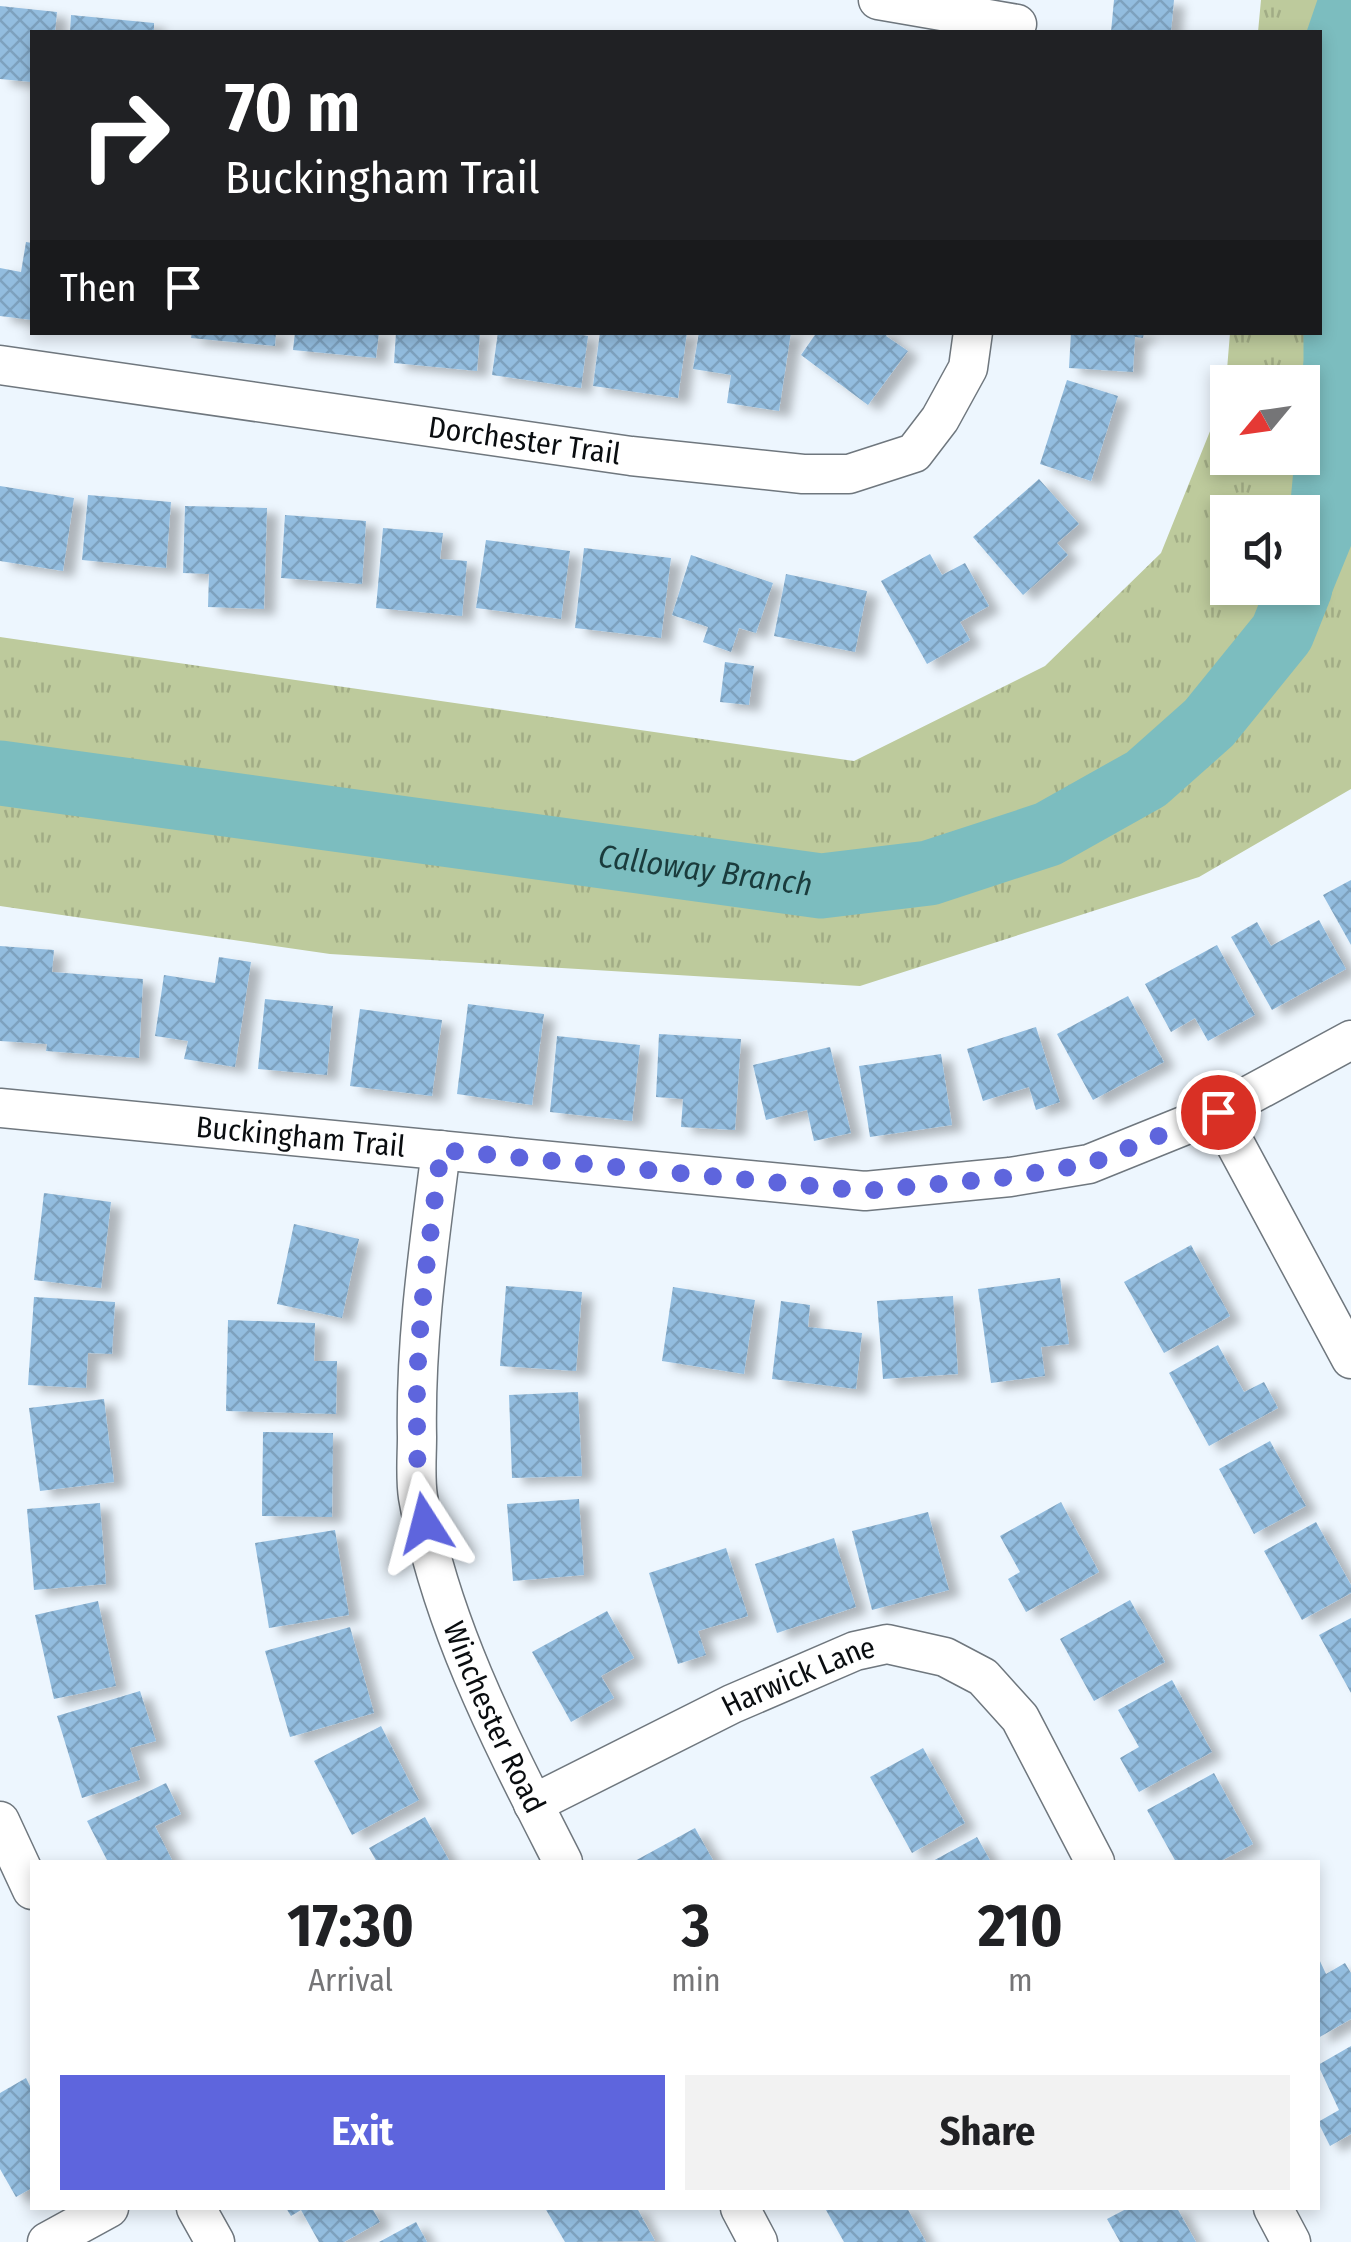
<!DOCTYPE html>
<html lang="en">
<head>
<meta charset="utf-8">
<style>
	:root { --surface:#fff; --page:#f2f2f2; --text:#202124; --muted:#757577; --accent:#5e65dd }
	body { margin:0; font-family:"Fira Sans Condensed",sans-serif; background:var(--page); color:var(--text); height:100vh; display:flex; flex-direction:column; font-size:38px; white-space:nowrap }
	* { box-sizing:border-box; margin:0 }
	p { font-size:32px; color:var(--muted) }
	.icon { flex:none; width:55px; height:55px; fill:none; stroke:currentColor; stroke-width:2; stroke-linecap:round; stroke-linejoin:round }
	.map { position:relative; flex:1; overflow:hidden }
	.details { position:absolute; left:30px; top:1860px; width:1290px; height:350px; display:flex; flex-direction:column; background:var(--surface); border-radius:0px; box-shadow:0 5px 15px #0003 }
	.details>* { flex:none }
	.banner { position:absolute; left:30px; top:30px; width:1292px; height:305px; border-radius:0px; box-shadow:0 5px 15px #0003; background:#202124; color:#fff; overflow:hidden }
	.needle { width:65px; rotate:241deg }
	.tools { position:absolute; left:1210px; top:365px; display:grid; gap:20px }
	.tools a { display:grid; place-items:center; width:110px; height:110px; border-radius:0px; background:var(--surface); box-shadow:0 5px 15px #0003; font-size:50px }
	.pin { position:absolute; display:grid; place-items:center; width:85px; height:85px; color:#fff; margin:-42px; border:5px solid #fff; border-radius:50%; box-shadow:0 2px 10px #0007 }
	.me { position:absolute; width:110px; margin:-55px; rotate:351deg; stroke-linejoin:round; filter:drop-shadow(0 0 8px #0008) }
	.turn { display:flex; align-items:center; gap:35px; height:210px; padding:0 30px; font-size:45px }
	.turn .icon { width:130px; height:130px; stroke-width:2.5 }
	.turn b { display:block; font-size:70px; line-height:85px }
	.then { display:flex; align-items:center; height:95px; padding:0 30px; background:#0003; gap:20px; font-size:38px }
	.eta { display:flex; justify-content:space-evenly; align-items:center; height:170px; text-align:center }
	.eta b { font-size:60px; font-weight:700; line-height:70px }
	.cta { display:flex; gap:20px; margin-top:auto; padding:20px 30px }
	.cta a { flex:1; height:115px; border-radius:0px; background:var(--accent); color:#fff; font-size:40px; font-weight:700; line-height:115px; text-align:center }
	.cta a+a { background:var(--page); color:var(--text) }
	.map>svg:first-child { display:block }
</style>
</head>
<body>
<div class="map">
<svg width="1351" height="2242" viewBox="0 0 1351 2242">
	<defs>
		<pattern id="grass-tufts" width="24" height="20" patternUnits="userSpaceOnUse" patternTransform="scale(2.5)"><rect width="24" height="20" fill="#bdca9c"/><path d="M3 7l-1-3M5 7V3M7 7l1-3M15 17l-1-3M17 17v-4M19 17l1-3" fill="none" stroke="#a1ac85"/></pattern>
		<pattern id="building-cross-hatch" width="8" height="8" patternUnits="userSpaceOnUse" patternTransform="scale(2.5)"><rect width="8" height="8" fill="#93bddf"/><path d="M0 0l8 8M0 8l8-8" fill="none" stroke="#7da1be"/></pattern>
		<filter id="shadow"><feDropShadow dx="11" dy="6" stdDeviation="5" flood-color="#0004"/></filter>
	</defs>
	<rect width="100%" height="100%" fill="#edf6fe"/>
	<path fill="url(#grass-tufts)" fill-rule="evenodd" d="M1261,0H1351V789L1199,877L860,986L330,954L0,906V637L854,761L1045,666L1161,553L1225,394L1230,333L1320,332V32H1258ZM1228,382H1302V458H1228ZM1228,512H1302V588H1228Z"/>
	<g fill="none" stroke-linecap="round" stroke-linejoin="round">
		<g stroke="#7cbdbf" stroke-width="65">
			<path d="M1302,580L1320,536L1336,362V46L1351,2"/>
			<path id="s1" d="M0,773L821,886L929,873L1048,834L1146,779L1209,723L1282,633L1300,588"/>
		</g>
	</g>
	<path fill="url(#building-cross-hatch)" filter="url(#shadow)" d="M1114,0H1174L1171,32H1111Z
		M0,6L57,12L55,32H32V82L0,79Z
		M71,15L154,23V32H70Z
		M26,242L32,243V320L0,316V268L21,272Z
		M192,332H276L275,346L191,338Z
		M295,332H379L376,358L293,350Z
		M396,332H480L477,371L394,363Z
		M498,332H565L588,336L581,388L492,375Z
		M600,332H687L678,398L593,386Z
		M699,332H791L779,411L727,403L731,375L693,369Z
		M817,332H889L886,336L908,351L868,405L801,355Z
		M1071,332H1144L1143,338L1135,337L1133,372L1069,368Z
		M1067,380L1118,396L1091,481L1040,464Z
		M1039,479L1079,524L1057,543L1068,555L1023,595L973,537Z
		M0,486L74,498L63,571L0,561Z
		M88,495L171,502L166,568L82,560Z
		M185,506L267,508L264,609L208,607L209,574L183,573Z
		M285,515L366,521L362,584L281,578Z
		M383,528L443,533L440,559L467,561L462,616L376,608Z
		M486,540L570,551L561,619L476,608Z
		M584,548L671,558L661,638L575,628Z
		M930,554L942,575L965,563L989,606L960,622L970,640L927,664L881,581Z
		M691,555L773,583L756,633L739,628L731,652L703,642L708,627L672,615Z
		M786,574L867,591L855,652L774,636Z
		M725,662L754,666L749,705L720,702Z
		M1351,880V945L1323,895Z
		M1319,920L1346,969L1272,1010L1231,937L1257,922L1271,946Z
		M1217,945L1255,1015L1208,1041L1195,1018L1171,1032L1145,984Z
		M0,946L54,950L52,972L143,979L139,1058L46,1051L47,1044L0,1041Z
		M219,957L251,962L235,1067L184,1059L188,1041L155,1036L164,975L215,983Z
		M1128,996L1164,1062L1093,1100L1057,1034Z
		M265,999L333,1006L327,1075L258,1069Z
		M468,1004L544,1014L532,1105L457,1094Z
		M360,1009L442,1020L432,1096L350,1086Z
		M1036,1027L1060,1102L1036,1110L1029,1087L983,1101L967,1049Z
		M659,1034L741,1039L735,1130L681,1127L683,1099L656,1097Z
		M557,1036L640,1045L632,1121L550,1112Z
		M830,1047L851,1133L814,1141L807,1110L766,1120L753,1065Z
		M941,1054L952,1125L870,1137L859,1066Z
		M44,1193L111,1202L101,1288L34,1280Z
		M294,1224L359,1239L342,1318L277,1304Z
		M1191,1245L1230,1316L1164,1353L1124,1282Z
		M1060,1278L1069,1344L1041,1347L1045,1376L991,1383L978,1289Z
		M506,1286L582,1292L576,1371L500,1366Z
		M673,1287L755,1300L744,1374L662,1361Z
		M953,1296L958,1374L883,1379L877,1301Z
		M34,1297L115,1302L112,1354L88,1353L86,1388L28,1385Z
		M781,1301L810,1305L808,1327L862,1333L856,1389L772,1379Z
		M228,1320L315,1323L314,1361H337L336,1414L226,1411Z
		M1218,1345L1244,1392L1264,1382L1278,1408L1209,1446L1169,1373Z
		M578,1392L582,1476L512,1478L509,1395Z
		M104,1399L114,1482L40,1491L29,1408Z
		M263,1432L333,1433L332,1517L262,1516Z
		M1270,1441L1306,1506L1254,1534L1219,1469Z
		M579,1499L584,1575L513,1581L507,1504Z
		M1061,1502L1099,1572L1026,1612L1008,1579L1020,1572L1000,1536Z
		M100,1503L106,1584L34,1590L27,1509Z
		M928,1512L949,1590L872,1610L852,1531Z
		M1316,1522L1351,1585V1593L1302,1620L1264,1551Z
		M335,1530L349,1615L269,1628L255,1543Z
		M834,1538L856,1607L777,1633L755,1564Z
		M726,1548L748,1616L698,1631L706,1655L678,1664L649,1573Z
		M1130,1600L1165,1662L1094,1701L1060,1639Z
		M98,1601L116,1686L54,1699L35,1615Z
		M607,1611L634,1658L601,1676L614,1698L571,1722L532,1652Z
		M1351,1618V1693L1319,1635Z
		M350,1627L374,1713L290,1737L265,1651Z
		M1172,1680L1212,1752L1139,1792L1120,1758L1139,1747L1118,1710Z
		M140,1691L156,1741L130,1748L140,1780L82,1798L57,1716Z
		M381,1726L419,1800L352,1835L314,1761Z
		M923,1748L965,1823L912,1853L870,1777Z
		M1214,1773L1253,1844L1219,1862H1176L1147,1810Z
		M166,1783L181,1814L155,1826L173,1862H108L87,1821Z
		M425,1817L450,1862H377L369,1848Z
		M695,1828L714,1862H633Z
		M977,1837L991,1862H931Z
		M1318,1957L1326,1974L1345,1963L1351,1973V2019L1318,2038Z
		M1351,2046V2134L1330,2146L1318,2122L1339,2110L1318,2065Z
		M26,2078L32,2090V2188L16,2197L0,2169V2093Z
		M286,2208H372L380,2222L344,2242H319L301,2210L291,2216Z
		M545,2208H637L655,2241L565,2242Z
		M832,2208H907L926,2242H844L826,2210Z
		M1128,2208H1177L1196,2242H1120L1107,2219Z
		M416,2222L427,2242H379Z"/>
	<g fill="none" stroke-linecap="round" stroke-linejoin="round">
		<defs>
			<g id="street">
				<path d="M878,0L1017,24"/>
				<path id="s2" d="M0,365L631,456L803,474H849L914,453L940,419L968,368L973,332"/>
				<path id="s3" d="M0,1108L865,1191L1010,1177L1089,1164L1218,1112L1351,1040"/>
				<path d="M1218,1112L1351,1359"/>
				<path id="s4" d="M441,1150C429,1245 415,1340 417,1437C417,1456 415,1478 418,1497C441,1627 504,1746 563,1862"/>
				<path id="s5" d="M533,1804L732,1704L855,1651L887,1644L945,1657L983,1677L1020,1718L1095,1862"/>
				<path d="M0,1821L32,1890"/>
				<path d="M196,2208L215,2242"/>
				<path d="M740,2208L758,2242"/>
				<path d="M1273,2208L1291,2242"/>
				<path d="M47,2242L109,2208"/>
			</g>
		</defs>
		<use href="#street" stroke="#6f777e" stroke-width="41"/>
		<use href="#street" stroke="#fff" stroke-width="38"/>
	</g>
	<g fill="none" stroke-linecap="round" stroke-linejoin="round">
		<path stroke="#5e65dd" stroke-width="18" stroke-dasharray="0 32.4" d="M425,1523C417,1490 417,1458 417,1424C415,1332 430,1241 441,1150L865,1191L1010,1177L1089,1164L1218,1112"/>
	</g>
	<g text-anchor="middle" stroke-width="8" stroke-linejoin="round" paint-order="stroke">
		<g font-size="30" fill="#0a0d10" stroke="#fff">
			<text dy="10" stroke="none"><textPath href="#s2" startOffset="530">Dorchester Trail</textPath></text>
			<text dy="10" stroke="none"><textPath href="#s3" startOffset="302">Buckingham Trail</textPath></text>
			<text dy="10" stroke="none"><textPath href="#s5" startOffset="295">Harwick Lane</textPath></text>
			<text dy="10" stroke="none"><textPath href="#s4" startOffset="582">Winchester Road</textPath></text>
		</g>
		<g font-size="32" font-style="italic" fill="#1a3b3c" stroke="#fff">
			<text dy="11" stroke="none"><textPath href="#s1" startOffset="712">Calloway Branch</textPath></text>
		</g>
	</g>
</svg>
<div class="tools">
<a><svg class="needle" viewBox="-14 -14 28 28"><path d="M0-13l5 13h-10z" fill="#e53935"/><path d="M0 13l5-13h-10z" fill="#757577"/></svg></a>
<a><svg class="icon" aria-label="sound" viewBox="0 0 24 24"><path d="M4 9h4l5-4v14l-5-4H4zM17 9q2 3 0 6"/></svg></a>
</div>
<div class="pin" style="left:1218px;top:1112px;background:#d93025"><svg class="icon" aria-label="arrive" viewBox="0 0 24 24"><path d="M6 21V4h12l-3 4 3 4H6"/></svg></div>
<svg class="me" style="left:425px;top:1523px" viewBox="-20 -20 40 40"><path d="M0-17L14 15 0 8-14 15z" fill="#5e65dd" stroke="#fff" stroke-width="4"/></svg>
<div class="banner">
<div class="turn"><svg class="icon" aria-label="right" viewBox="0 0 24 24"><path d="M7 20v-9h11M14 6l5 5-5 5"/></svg><div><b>70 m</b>Buckingham Trail</div></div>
<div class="then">Then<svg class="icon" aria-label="arrive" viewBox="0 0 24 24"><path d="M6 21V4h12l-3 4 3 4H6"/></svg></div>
</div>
<section class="details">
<div class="eta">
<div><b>17:30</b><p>Arrival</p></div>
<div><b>3</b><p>min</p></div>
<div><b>210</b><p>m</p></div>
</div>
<div class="cta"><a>Exit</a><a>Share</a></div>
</section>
</div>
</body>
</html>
